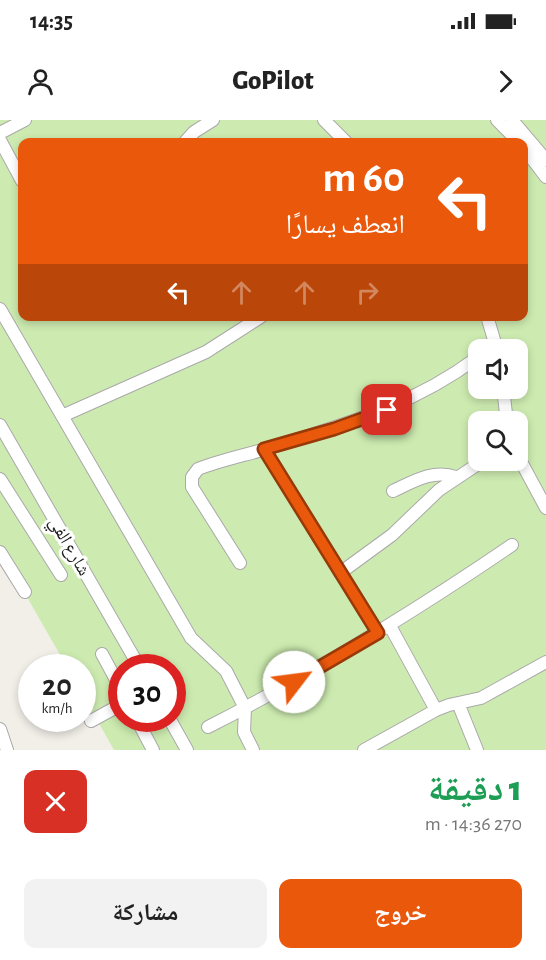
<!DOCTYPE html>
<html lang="ar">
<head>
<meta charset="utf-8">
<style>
	:root { --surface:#fff; --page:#f2f2f2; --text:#222; --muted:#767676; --accent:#ea580c }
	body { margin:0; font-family:"Alegreya Sans","Noto Naskh Arabic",sans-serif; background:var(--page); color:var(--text); direction:rtl; height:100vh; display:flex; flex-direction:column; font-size:22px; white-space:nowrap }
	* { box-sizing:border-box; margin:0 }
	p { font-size:20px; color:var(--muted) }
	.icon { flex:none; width:33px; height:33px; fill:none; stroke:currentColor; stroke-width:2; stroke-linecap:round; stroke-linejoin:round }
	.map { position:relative; height:630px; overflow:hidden; direction:ltr }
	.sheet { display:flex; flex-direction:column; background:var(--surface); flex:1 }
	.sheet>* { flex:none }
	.banner { position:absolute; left:18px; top:18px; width:510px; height:183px; border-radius:12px; box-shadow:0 3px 9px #0003; direction:rtl; background:#ea580c; color:#fff; overflow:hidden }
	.buttons { position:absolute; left:468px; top:219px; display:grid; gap:12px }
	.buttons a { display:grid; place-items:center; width:60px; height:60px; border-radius:12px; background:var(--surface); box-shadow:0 3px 9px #0003; font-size:30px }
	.speed { position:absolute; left:18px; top:534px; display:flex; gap:12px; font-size:30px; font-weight:700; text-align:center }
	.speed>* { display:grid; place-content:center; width:78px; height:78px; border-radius:50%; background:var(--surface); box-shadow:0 3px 9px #0003; line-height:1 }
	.speed small { font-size:15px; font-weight:400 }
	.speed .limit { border:9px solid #d22; background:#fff; color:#111 }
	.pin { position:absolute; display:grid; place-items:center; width:51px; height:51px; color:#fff; margin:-26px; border-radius:12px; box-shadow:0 3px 9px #0006 }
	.me { position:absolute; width:66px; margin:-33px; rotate:60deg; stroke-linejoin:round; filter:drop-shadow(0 0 4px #0008) }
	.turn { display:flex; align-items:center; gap:21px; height:126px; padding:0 24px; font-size:27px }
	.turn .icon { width:78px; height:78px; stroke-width:2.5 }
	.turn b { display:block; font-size:42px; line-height:51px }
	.lanes { display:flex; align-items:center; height:57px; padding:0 24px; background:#0003; justify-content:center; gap:30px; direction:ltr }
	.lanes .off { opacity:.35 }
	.round { display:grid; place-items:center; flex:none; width:63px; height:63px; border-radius:12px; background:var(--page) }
	.summary { display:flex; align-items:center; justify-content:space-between; height:102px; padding:0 24px }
	h1 { font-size:36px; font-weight:800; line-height:45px; color:#1e9e55 }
	.primary-button { display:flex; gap:12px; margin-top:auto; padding:12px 24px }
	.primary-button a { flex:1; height:69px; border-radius:12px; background:var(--accent); color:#fff; font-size:24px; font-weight:800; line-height:69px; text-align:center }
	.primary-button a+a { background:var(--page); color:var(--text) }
	.status { display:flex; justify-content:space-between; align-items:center; height:42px; padding:0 30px; background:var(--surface); direction:ltr }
	.status svg { height:16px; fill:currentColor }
	header { display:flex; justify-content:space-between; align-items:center; height:78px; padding:0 24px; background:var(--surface); font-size:27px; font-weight:800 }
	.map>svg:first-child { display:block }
</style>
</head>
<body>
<div class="status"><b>14:35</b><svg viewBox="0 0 49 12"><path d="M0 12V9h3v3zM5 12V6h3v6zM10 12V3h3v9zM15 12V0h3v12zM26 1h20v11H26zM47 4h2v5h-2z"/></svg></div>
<header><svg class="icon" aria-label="forward" viewBox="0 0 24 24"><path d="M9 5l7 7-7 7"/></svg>GoPilot<svg class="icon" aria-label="person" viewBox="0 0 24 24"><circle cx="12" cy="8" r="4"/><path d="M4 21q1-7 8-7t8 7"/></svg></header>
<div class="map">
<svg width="546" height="630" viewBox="0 0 546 630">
	<rect width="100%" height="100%" fill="#f2efe9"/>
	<path fill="#cdebb0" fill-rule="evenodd" d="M0,0H546V630H114L83,575L82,548L67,547L0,430ZM22,22H524V196H22ZM478,230H518V268H478ZM478,302H518V340H478ZM122,548H172V598H122Z"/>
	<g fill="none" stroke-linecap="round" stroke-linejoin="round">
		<defs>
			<path id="minor" d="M324,0L346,22
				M497,0L519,22
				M512,0L546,40
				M0,13L25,0
				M0,20L22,61
				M185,22L194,12L213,0
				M524,28L546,57
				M0,189L191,518L226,551L245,588L244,612L253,630
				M487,196L497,230
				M503,268L507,302
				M62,296L206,232L262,196
				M0,305L140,548
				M264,329L378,513
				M518,336L546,388
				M0,359L61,455
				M393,371C414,361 433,349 456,357
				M0,432L25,472
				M240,443L192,367V357L198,349C220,340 246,335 269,328C346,304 412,286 478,237
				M340,453L392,415L439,370L484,340
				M390,506L436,590
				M102,534L122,571
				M458,583L477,630
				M136,598L153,630
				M169,598L187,630
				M91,601L122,584
				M208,607C314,553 414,492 512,425
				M0,609L7,630
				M364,630L436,590L449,585L481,578L546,542"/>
		</defs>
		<use href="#minor" stroke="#a9a9a9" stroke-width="14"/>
		<use href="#minor" stroke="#fff" stroke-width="12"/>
	</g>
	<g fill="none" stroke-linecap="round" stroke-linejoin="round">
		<defs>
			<path id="route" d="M294,562L378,513L264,329L334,309L387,290"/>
		</defs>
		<use href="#route" stroke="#983908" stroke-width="15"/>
		<use href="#route" stroke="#ea580c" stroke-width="10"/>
	</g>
	<g text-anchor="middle" stroke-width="6" stroke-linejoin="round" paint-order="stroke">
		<g font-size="18" fill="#222" stroke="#fff">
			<text transform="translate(70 426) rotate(60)" y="6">شارع الفي</text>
		</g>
	</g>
</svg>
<div class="buttons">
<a><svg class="icon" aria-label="sound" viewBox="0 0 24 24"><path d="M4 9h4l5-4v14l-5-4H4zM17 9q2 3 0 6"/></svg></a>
<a><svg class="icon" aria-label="search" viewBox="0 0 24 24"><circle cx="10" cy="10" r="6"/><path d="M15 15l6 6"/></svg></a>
</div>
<div class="speed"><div>20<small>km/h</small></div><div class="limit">30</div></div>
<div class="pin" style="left:387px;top:290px;background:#d93025"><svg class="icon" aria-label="arrive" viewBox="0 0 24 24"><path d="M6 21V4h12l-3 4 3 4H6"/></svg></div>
<svg class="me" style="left:294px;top:562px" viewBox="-20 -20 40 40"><circle r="19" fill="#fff"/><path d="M0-13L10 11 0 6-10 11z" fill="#ea580c"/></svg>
<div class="banner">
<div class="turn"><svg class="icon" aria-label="left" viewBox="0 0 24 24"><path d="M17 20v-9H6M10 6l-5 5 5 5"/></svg><div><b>60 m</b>انعطف يسارًا</div></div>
<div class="lanes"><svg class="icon" aria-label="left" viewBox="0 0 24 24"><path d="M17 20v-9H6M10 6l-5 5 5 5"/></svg><svg class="icon off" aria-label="ahead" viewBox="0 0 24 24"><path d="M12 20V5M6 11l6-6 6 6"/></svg><svg class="icon off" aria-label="ahead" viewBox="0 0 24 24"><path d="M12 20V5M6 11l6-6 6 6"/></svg><svg class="icon off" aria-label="right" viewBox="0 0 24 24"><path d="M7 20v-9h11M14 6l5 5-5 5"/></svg></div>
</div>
</div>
<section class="sheet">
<div class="summary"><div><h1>1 دقيقة</h1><p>270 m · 14:36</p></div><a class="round" style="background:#d93025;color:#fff"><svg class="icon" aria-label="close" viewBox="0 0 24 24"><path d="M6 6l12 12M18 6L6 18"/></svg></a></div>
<div class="primary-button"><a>خروج</a><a>مشاركة</a></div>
</section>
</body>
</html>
